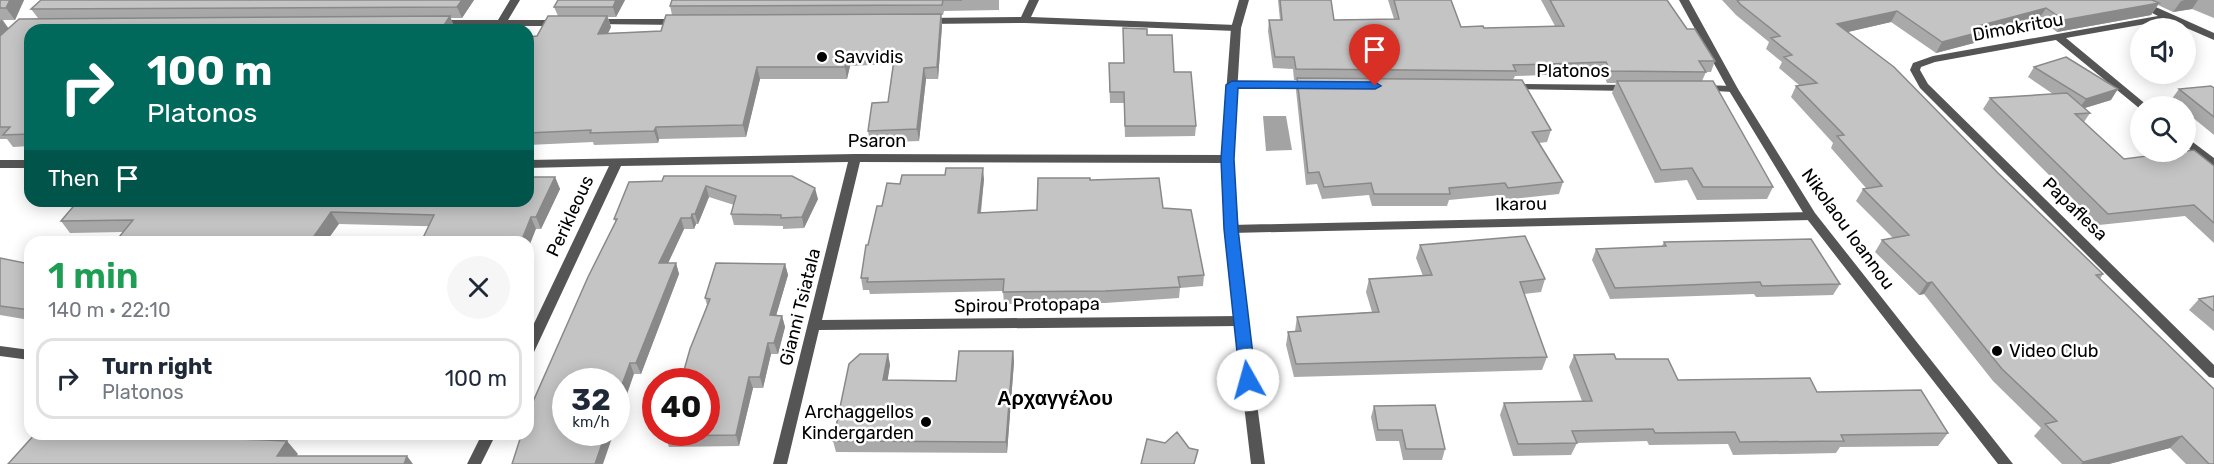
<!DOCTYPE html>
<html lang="en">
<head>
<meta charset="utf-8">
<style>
	:root { --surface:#fff; --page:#f6f6f7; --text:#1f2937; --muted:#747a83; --line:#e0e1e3 }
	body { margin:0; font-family:Rubik,sans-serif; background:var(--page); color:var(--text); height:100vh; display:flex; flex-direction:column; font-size:22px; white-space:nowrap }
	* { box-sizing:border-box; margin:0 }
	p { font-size:20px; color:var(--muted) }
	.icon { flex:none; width:33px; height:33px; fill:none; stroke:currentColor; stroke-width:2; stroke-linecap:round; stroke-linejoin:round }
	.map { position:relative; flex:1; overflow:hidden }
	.panel { position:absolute; left:24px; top:236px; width:510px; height:204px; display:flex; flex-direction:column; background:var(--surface); border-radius:18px; box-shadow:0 3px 15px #0003 }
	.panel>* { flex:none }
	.hud { position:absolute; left:24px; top:24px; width:510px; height:183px; border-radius:18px; box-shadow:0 3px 15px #0003; background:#00695c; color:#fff; overflow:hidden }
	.buttons { position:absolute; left:2130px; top:18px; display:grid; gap:12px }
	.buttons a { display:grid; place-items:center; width:66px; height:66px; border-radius:50%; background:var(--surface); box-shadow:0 3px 15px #0003; font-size:30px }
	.speed { position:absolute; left:552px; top:368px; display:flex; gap:12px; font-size:30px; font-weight:700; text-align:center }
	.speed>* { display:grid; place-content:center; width:78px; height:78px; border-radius:50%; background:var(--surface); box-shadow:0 3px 15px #0003; line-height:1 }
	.speed small { font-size:15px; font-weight:400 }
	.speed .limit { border:9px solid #d22; background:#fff; color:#111 }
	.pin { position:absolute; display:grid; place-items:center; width:51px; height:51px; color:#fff; margin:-62px -26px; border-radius:50% 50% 50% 0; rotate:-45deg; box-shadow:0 0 6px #0007 }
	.pin .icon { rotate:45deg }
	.me { position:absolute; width:66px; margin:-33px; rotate:353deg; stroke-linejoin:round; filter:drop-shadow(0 0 4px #0008) }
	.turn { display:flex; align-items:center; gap:21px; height:126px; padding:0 24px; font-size:27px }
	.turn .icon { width:78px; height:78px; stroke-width:2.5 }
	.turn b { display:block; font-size:42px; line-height:51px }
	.then { display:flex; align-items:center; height:57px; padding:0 24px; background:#0003; gap:12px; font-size:22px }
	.round { display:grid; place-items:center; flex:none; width:63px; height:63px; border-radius:32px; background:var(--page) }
	.head { display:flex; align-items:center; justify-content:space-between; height:102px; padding:0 24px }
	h1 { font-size:36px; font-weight:600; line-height:45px; color:#1e9e55 }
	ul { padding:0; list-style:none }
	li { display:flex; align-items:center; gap:18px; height:81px; margin:0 12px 9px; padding:0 12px; border:3px solid var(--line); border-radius:18px }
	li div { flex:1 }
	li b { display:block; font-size:22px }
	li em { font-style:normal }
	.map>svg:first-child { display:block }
</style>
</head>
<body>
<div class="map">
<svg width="2214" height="464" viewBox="0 0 2214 464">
	<rect width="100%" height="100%" fill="#fff"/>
	<path fill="#a3a3a3" d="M1263,116H1286L1292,150L1266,151Z"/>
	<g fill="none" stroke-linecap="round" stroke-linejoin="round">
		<path fill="#555" fill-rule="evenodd" d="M510,0H520L508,20H560L565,23L560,26H436L431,23L436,20H498Z
			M1029,0H1039L1031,17L1236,25L1241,28L1236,31L1025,23L925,24L920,21L925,18L1021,17Z
			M2127,0H2140L2214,33V40L2168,20L2066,38L2148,106H2140L2139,108L2056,40L1935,62L1921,67L1920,70L1928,84L2214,365V378L2209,377L1920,88L1910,70L1913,63L1933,56L2158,16Z
			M595,19H680L685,22L680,25L592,24L590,22Z
			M1232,82H1312L1317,85L1312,88L1228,87L1227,85L1228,83Z
			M1509,84L1630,85L1635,88L1630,91L1505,89L1504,87Z
			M1701,85L1733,86L1738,89L1733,92L1697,90L1696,88L1697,86Z
			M2186,137L2214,158V168L2210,167L2186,146Z
			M855,154L1227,155L1233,159L1227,163L860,162L822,320L1240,316L1245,318L1246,321L1245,324L1240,326L819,330L787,464H773L848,162L621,166L535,350L533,354L528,355V336L609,166L528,168V160Z
			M0,160H30V168H0Z
			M1811,212L1817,216L1811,220L1231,233L1225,229L1231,225Z
			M0,346L30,350V360L0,356Z
			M482,434H496L481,464H467Z"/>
		<path fill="#555" fill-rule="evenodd" d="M1239,0H1249L1241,28L1233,159L1246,321L1265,464H1251L1234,321L1221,159L1231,28Z
			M1679,0H1689L1738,89L1815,213L2013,464H1998L1807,219L1728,89Z"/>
	</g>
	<path fill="#a9a9a9" d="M0,0H24L15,20H3L8,28L38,18L31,9L474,0L462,18H450L455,28L454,30H30V146L13,147L7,139H0Z
		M625,0L616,17H608L611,27L608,33L661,31L672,15L670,6L672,0H999V10L944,11L943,15H941L942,26L938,79H926L919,141L870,143L868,131L888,102L893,64L850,66L847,79H760L746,137L659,139L658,143L594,145L593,142L528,145V37L537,36L558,16L554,7Z
		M1278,0H1331L1334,20L1394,19L1388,0H1451L1461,27L1484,28L1555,26L1541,0H1667L1687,29L1715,61L1711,72H1706L1702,81L1773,187L1767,199L1697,200L1687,180L1655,183L1612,93L1616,83H1607L1603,73L1515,76L1513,80L1551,130L1547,142L1539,143L1563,182L1559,194L1504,200L1501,195L1449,200L1447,206H1372L1369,195L1322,199L1317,184L1306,185L1296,90L1297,80H1294L1293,69L1273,68L1268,31L1269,20H1280Z
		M1722,0H2214V18L2192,9L2173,12L2158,5L2151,15L2057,32L2039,19L1978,36L1974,43L1936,53L1891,22L1847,32L1998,173L2103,274L2100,279L2214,464H2186L2170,448L2109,464H2062L2034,436L2041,428L1993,381L1924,294L1919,295L1875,252L1882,240L1893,238L1856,201L1863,189L1866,188L1831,148L1833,143L1791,97L1796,86L1799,85L1779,68L1782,62L1766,49L1769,42L1736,15Z
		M1147,35L1174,72L1196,126L1195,136L1125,137L1124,103H1110L1109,73L1123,63Z
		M2034,67L2111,100L2085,108L2090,113L2084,122L2124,159L2214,166V243L2185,216L2099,225L1983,109L1990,98L2053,94L2028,77Z
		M2214,88V135L2186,112V106H2179L2171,100L2179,89Z
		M555,177L560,189L541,229L339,224L123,232L70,233L61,221Z
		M984,179L981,213L1037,210L1090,180L1163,208L1204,275L1203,286L1180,288L1179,298L1105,303L1004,304L1003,291L870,294L869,290H863L861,278L868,245L882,206L900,184Z
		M662,181L818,199L804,228L783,229V226L734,225L731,214L734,205L709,197L698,224H696L694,229H684L668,263H676L679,274L641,374H634L520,440L518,436L616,223L614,219Z
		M1664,242L1840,284L1833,295L1756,297L1754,294L1610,299L1592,260L1596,249L1662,246Z
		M1420,245L1545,279L1541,292L1524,294L1547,357L1542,370L1294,377L1286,345L1288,332L1295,331L1297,317L1372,312L1366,292L1369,279L1423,276L1416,258Z
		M0,258L30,264V320L0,315Z
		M785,264L788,275L776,316H782L785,327L778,354H771L763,388H753L739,446L669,447L665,436L707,305L705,298Z
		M2214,296V331L2189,310L2199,299Z
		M1013,351L1014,362L1007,453L836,452L833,441L888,354L890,365L887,380L956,381Z
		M1574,355L1616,359L1678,380L1817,392L1948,433L1938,446L1840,447L1836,453L1733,455L1728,444L1649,445L1647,441L1577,443L1571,455L1513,456L1500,415L1504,403L1582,401L1569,367Z
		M1374,406L1445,449L1442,460H1403L1399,441H1376L1371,417Z"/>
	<path fill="#898989" d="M10,0H24L15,20L6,8Z
		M462,0H474L462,18L457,7Z
		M616,0H625L616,17L613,7Z
		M2185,0H2198L2192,9L2173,12L2181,1Z
		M2159,3L2151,15L2057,32L2064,20Z
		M2046,8L2039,19L1978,36L1974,43L1936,53L1942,42L1974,27Z
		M1897,11L1891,22L1831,36L1837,24Z
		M941,14L942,26L938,79L937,67Z
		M450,16L455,28L454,30H441Z
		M607,16L611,27L602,46L598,34Z
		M1,19L10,30L0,52V22Z
		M848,54L850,66L847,79L845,67Z
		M757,67L760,79L746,137L743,125Z
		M924,68L926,79L919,141L917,129Z
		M2118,89L2111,100L2078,110L2086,99Z
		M656,127L659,139L658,143L654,131Z
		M983,168L984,179L979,225L978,213Z
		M555,177L560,189L541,229L536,217Z
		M706,186L709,197L698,224L695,214Z
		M815,188L818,199L804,228L802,217Z
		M331,212L339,224L326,242H310Z
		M692,214L696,224L694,229L691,218Z
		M531,217L536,229L528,249V242H521Z
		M681,218L684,229L663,274L659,263Z
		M676,263L679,274L641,374L636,363Z
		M785,264L788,275L773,326L770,315Z
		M1932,282L1924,294L1919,295L1927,283Z
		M782,316L785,327L778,354L774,343Z
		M768,343L771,354L763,388L760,377Z
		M1013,351L1014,362L1007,453L1006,442Z
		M888,354L890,365L886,391L883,380Z
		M630,363L634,374L616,426V401Z
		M749,377L753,388L739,446L736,435Z
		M606,432H614L603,464H595Z
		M199,434H221L208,450L196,437Z
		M2182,436L2170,448L2109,464H2081L2083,462Z
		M287,441L298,454L291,464L277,456Z
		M407,456L413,464H404Z"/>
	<path fill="#c4c4c4" stroke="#898989" stroke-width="1.5" d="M0,0H10L6,8H0Z
		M41,0H462L457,7L31,9Z
		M558,0H616L613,7H554Z
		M672,0H962H943L942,5L670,6Z
		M1280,0H1331L1334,20L1399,19L1394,0H1451L1461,27L1483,26L1484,28L1564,26L1550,0H1667L1687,29H1695L1715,61H1699L1706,72L1611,71L1606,62L1513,65L1516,71L1296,69L1294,57H1275L1269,20H1282Z
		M1737,0H2152L2159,3L2064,20L2046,8L1974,27L1980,32L1942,42L1897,11L1837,24L1894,67L1998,173L2103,274L2096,275L2214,389V464H2209L2182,436L2083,462L2045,424L2057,421L2002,369L1932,282L1927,283L1882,240L1909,235L1863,189L1882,186L1837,136L1844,135L1796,86L1817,83L1784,57L1792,55L1771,38L1780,36L1740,4Z
		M941,14L937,67L924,68L917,129L868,131L872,103L888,102L895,53L848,54L845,67H757L743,125L656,127L654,131L590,133L591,130L528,133V37L537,36L548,16H607L598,34L661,31L666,15Z
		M450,16L441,30H30V134L3,135L10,127H0V36L19,19Z
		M1123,28L1147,29V35H1172L1174,72H1191L1196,126H1125L1124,92H1110L1109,63H1124Z
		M2066,57L2118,89L2086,99L2034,67Z
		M1297,78L1522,80L1551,130L1532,132L1563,182L1508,188L1505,183L1449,188L1450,194H1374L1371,183L1324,187L1319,172L1308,173Z
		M1617,81H1713L1773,187H1703L1692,168L1661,170Z
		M2211,86L2214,88V117L2179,89Z
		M2067,93L2090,113L2075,114L2124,159L2194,150L2214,166V223L2194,205L2108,214L1990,98Z
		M946,168H983L978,213L1037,210L1038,178H1090V180L1159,178L1163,208L1191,210L1204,275L1178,277L1180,287L1105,291L1003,292L1004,279L867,282L868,278H861L866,245H868L877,206H882L887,183L900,184L902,175H945Z
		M664,176H792L815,188L802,217L781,218V215L731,214L736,196L706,186L695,214H692L691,218H681L659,263H676L636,363H630L616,401V381H566V432H606L595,464H512L521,436H518L519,434H528V413L588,277L617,219H614L629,182L662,181Z
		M528,177H555L536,217H531L521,242H421L434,215L331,212L310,242H115L133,220L61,221L78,201H528Z
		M1525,236L1545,279L1520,282L1547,357L1296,364L1288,332L1301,331L1297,317L1379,312L1369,279L1432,275L1420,245Z
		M1811,239L1840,284L1762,286L1760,282L1615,288L1596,249L1666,246L1664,242Z
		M0,258L30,264V310L0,306Z
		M716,263L785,264L770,315L782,316L774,343H768L760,377H749L736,435L665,436L666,432H706V381H681L690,349L710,299L705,298Z
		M2214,296V311L2199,299Z
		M959,351H1013L1006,442L833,441L849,364L860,354H888L883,380L956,381Z
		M1614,354L1616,359H1668L1678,380L1810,378L1817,392L1921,390L1948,433L1841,435L1844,441L1740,442L1735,432L1655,433L1653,429L1572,431L1577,443L1518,444L1504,403L1592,401L1574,355Z
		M1435,405L1445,449H1406L1402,430H1378L1374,406Z
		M1177,432L1189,448L1198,450L1194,464H1141L1147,439L1165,443Z
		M35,434H199L196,437L287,441L277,456H407L404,464H8Z"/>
	<path fill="#1a73e8" stroke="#114b97" stroke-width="1.5" d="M1232,81L1375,82L1381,86L1375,89L1238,88L1234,159L1238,229L1256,380L1253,384H1242L1240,380L1224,229L1221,159L1226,85Z"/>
	<g fill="#000" stroke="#fff" stroke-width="2">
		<circle cx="822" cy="57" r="6"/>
		<circle cx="1997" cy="351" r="6"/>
		<circle cx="926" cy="422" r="6"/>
	</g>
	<g text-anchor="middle" stroke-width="5" stroke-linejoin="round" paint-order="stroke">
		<g font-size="18" fill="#000" stroke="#fff">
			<text transform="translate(2018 27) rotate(-10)" y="6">Dimokritou</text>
			<text x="1573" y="77">Platonos</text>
			<text x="877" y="147">Psaron</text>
			<text transform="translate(1521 204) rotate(-1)" y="6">Ikarou</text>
			<text transform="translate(2075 209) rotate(44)" y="6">Papaflesa</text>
			<text transform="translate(570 216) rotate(-65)" y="6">Perikleous</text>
			<text transform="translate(1848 229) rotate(54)" y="6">Nikolaou Ioannou</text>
			<text transform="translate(1027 305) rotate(-1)" y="6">Spirou Protopapa</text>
			<text transform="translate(800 307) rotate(-76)" y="6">Gianni Tsiatala</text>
		</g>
		<g font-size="18" fill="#000" stroke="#fff" text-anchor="start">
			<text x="834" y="63">Savvidis</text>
			<text x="2009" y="357">Video Club</text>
			<text x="914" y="418" text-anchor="end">Archaggellos<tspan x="914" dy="21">Kindergarden</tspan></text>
		</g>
		<g font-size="20" font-weight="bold" fill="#000" stroke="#fff">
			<text x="1055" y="405">Αρχαγγέλου</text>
		</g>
	</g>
</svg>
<div class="buttons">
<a><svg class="icon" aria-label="sound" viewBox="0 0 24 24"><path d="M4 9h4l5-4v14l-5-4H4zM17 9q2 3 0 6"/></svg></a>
<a><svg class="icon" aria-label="search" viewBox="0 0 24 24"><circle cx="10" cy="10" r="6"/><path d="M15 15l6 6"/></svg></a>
</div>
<div class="speed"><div>32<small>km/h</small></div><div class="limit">40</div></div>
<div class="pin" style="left:1375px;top:86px;background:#d93025"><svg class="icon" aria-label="arrive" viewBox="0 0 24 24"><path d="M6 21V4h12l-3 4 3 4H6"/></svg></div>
<svg class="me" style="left:1248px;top:380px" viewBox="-20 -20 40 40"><circle r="19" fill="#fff"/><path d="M0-13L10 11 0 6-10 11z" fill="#1a73e8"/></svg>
<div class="hud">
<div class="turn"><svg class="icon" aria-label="right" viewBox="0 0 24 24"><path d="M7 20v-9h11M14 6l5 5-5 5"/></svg><div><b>100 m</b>Platonos</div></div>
<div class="then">Then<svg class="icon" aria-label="arrive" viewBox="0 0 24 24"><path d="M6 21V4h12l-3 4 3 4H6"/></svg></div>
</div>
<section class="panel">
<div class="head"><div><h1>1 min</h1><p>140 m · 22:10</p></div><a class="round"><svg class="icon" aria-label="close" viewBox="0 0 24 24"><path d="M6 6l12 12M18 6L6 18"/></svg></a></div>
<ul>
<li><svg class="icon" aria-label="right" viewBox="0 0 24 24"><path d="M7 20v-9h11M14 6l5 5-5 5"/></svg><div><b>Turn right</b><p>Platonos</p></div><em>100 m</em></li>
</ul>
</section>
</div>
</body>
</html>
